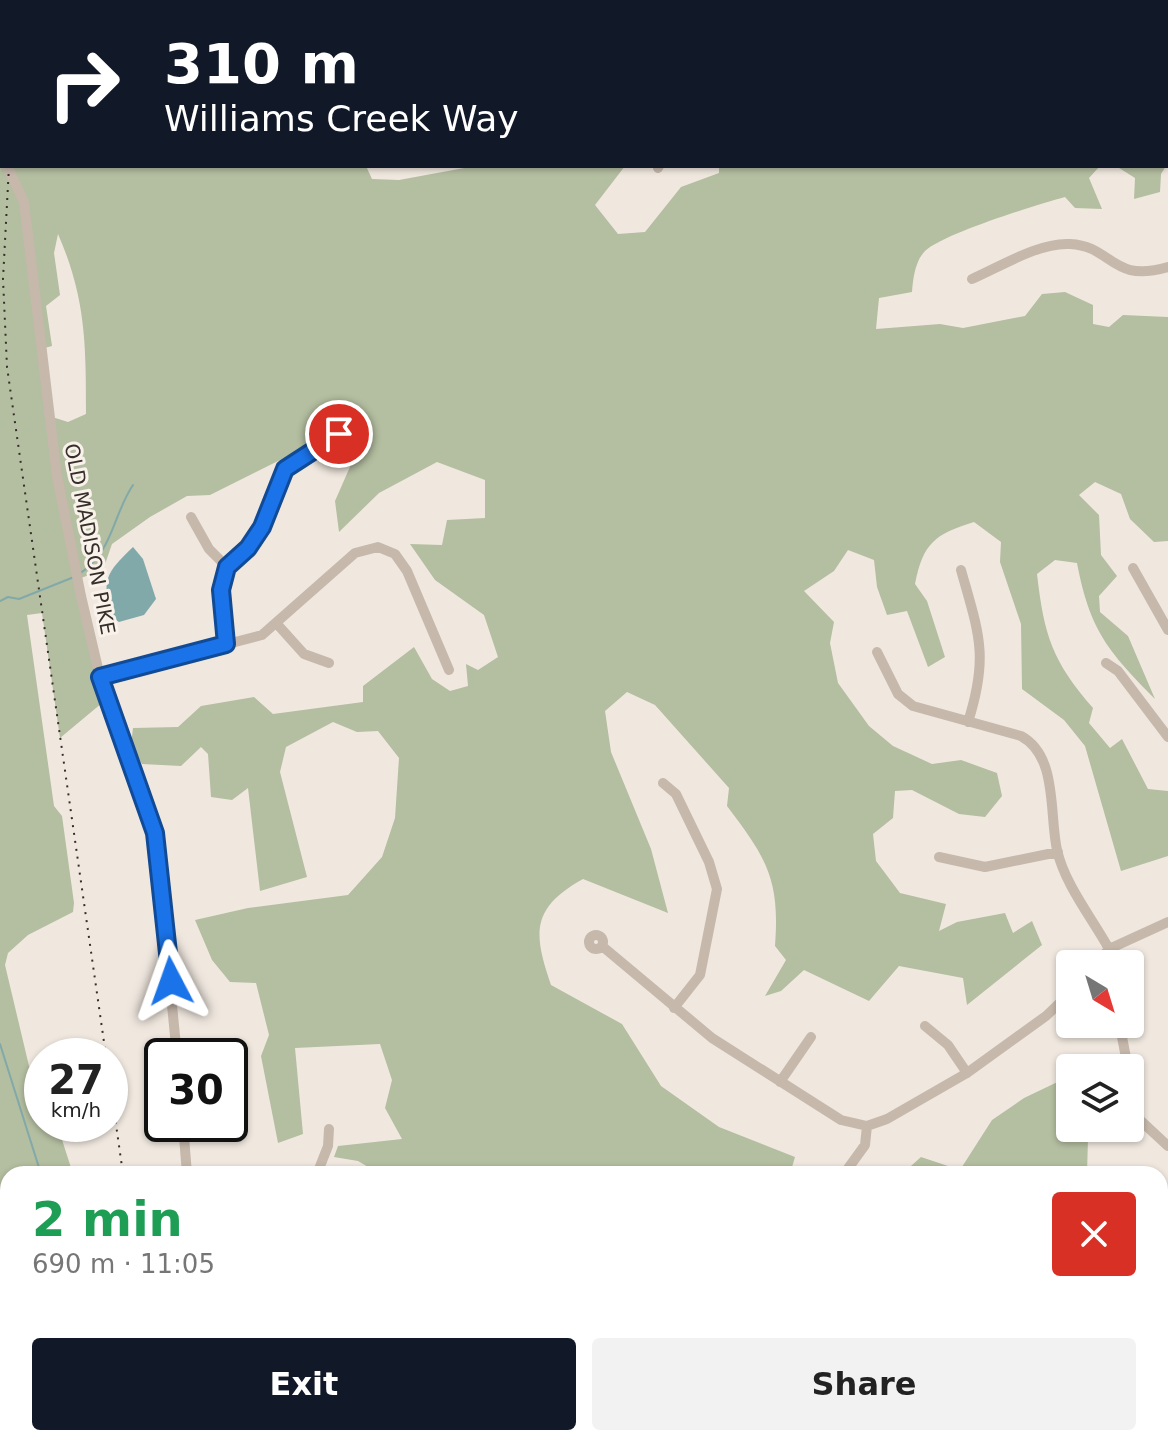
<!DOCTYPE html>
<html lang="en">
<head>
<meta charset="utf-8">
<style>
	:root { --surface:#fff; --page:#f2f2f2; --text:#222; --muted:#767676; --accent:#111827 }
	body { margin:0; font-family:"DejaVu Sans",sans-serif; background:var(--page); color:var(--text); height:100vh; display:flex; flex-direction:column; font-size:30px; white-space:nowrap }
	* { box-sizing:border-box; margin:0 }
	p { font-size:26px; color:var(--muted) }
	.icon { flex:none; width:44px; height:44px; fill:none; stroke:currentColor; stroke-width:2; stroke-linecap:round; stroke-linejoin:round }
	.map { position:relative; flex:1; overflow:hidden }
	.details { position:absolute; left:0px; top:1166px; width:1168px; height:280px; display:flex; flex-direction:column; background:var(--surface); border-radius:24px 24px 0 0; box-shadow:0 2px 6px #0004 }
	.details>* { flex:none }
	.hud { position:absolute; left:0px; top:0px; width:1168px; height:168px; box-shadow:0 2px 6px #0004; background:#111827; color:#fff; overflow:hidden }
	.needle { width:52px; rotate:142deg }
	.fabs { position:absolute; left:1056px; top:950px; display:grid; gap:16px }
	.fabs a { display:grid; place-items:center; width:88px; height:88px; border-radius:8px; background:var(--surface); box-shadow:0 2px 6px #0004; font-size:40px }
	.speed { position:absolute; left:24px; top:1038px; display:flex; gap:16px; font-size:40px; font-weight:700; text-align:center }
	.speed>* { display:grid; place-content:center; width:104px; height:104px; border-radius:50%; background:var(--surface); box-shadow:0 2px 6px #0004; line-height:1 }
	.speed small { font-size:20px; font-weight:400 }
	.speed .limit { border:4px solid #111; border-radius:12px; background:#fff; color:#111 }
	.pin { position:absolute; display:grid; place-items:center; width:68px; height:68px; color:#fff; margin:-34px; border:4px solid #fff; border-radius:50%; box-shadow:0 2px 8px #0007 }
	.me { position:absolute; width:88px; margin:-44px; rotate:356deg; stroke-linejoin:round; filter:drop-shadow(0 0 6px #0008) }
	.turn { display:flex; align-items:center; gap:28px; height:168px; padding:0 32px; font-size:36px }
	.turn .icon { width:104px; height:104px; stroke-width:2.5 }
	.turn b { display:block; font-size:56px; line-height:68px }
	.round { display:grid; place-items:center; flex:none; width:84px; height:84px; border-radius:8px; background:var(--page) }
	.summary { display:flex; align-items:center; justify-content:space-between; height:136px; padding:0 32px }
	h1 { font-size:48px; font-weight:600; line-height:60px; color:#1e9e55 }
	.cta { display:flex; gap:16px; margin-top:auto; padding:16px 32px }
	.cta a { flex:1; height:92px; border-radius:8px; background:var(--accent); color:#fff; font-size:32px; font-weight:600; line-height:92px; text-align:center }
	.cta a+a { background:var(--page); color:var(--text) }
	.map>svg:first-child { display:block }
</style>
</head>
<body>
<div class="map">
<svg width="1168" height="1446" viewBox="0 0 1168 1446">
	<rect width="100%" height="100%" fill="#f0e8df"/>
	<path fill="#b4bea0" fill-rule="evenodd" d="M26,0H292L26,2Z
		M0,154L2,166H366L372,179L399,180L475,166H625L595,205L618,234L645,232L681,187L719,173V166H1100L1089,178L1102,209L1075,208L1065,197C1036,205 945,233 925,251C915,261 913,279 912,292L879,298L876,329L940,324L963,328L1025,316L1042,294L1065,292L1093,305V324L1109,327L1123,315L1168,317V541L1154,542L1130,519L1121,494L1095,482L1079,495L1099,515L1101,555L1117,576L1099,596L1100,612L1128,636L1155,699C1108,651 1090,631 1077,563L1055,560L1037,574C1044,635 1052,661 1093,708L1089,723L1110,748L1122,739L1148,789L1168,791V856L1121,871L1085,746L1064,720L1022,689L1021,624L1000,562L1001,542L974,522C935,534 923,543 915,584L927,601L945,657L928,667L907,611L887,615L877,587L874,560L848,550L834,571L804,591L834,622L830,643L838,683L869,726L893,746L932,764L961,760L997,773L1002,796L985,817L959,814L912,790L895,791L893,818L873,834L876,861L900,893L946,904L939,931L957,922L1005,913L1013,933L1032,921L1042,945L967,1005L963,978L899,966L869,1001L804,970L781,991L765,996L786,960L775,946C780,879 767,859 727,806L729,788L655,705L627,692L605,711L611,752L651,849L668,913L583,879C531,908 533,933 551,985L622,1024L661,1086L719,1127L795,1157L790,1174H380L358,1161L334,1157L338,1146L402,1139L385,1108L392,1080L380,1044L295,1048L303,1134L278,1143L261,1056L269,1035L256,983L230,982L212,960L195,920L248,908L348,895L382,857L395,818L399,758L378,731L357,732L333,722L286,747L280,772L307,877L260,891L248,788L232,800L211,797L208,754L201,747L181,766L142,764L131,745L133,728L178,727L201,706L254,697L273,714L363,702V686L414,647L432,679L450,691L468,686L466,664L478,670L498,657L484,615L435,580L410,544L442,545L447,520L485,518V480L437,462L379,493L339,532L335,501L353,460L338,431L210,495L187,496L150,517L112,544L103,570L78,579L108,698L60,738L42,613L27,615L54,806L62,816L74,903L73,912L28,935L8,953L5,965L29,1066L42,1087V1124H57L73,1174H8V1373L0,1364ZM58,234C86,298 86,345 86,414L68,422L49,416L41,349L52,346L46,306L60,295L54,253Z
		M1116,166H1166L1161,174L1160,192L1134,199L1135,178Z
		M1068,1077L1070,1128H1080L1088,1138L1087,1174H902L921,1157L960,1170L992,1120L1024,1098Z
		M259,1438H509L522,1446H266Z
		M751,1438H852L862,1446H746Z
		M900,1438H1143V1446H898Z"/>
	<path fill="#81a9aa" d="M133,547L143,559L156,599L144,615L119,622L111,617C102,579 105,574 133,547Z"/>
	<g fill="none" stroke-linecap="round" stroke-linejoin="round">
		<path stroke="#81a9aa" stroke-width="2" d="M79,574C113,553 113,514 133,485
			M0,601L8,597L19,599L74,577
			M0,1044L41,1174
			M132,1446L133,1438"/>
		<path stroke="#c7b8ac" stroke-width="10" d="M668,0L670,2
			M613,2L614,0
			M0,154L2,158
			M7,166L24,202L57,476L81,596L100,677L155,833L177,1056
			M658,168L659,166
			M972,279C1000,267 1039,242 1070,244C1113,246 1111,284 1168,267
			M191,517L209,549L227,567
			M1133,568L1168,630
			M961,570C979,634 989,656 968,722
			M277,624L304,654L329,663
			M226,644L221,590L227,567L248,548L262,527L285,469L339,434
			M877,652L898,694L913,706L1021,736C1058,756 1049,813 1057,850C1065,885 1092,918 1109,949
			M1106,663L1118,671L1168,737
			M100,677L262,635L355,553L378,547L395,554L407,571L449,670
			M663,783L676,794L709,862L717,889L700,975L674,1008
			M939,857L985,867L1058,852
			M589 942a7 7 0 1 1 14 0a7 7 0 1 1-14 0Z
			M602,946L712,1038L841,1120L867,1126L887,1119L967,1073L1046,1016L1070,993
			M1096,964L1109,949L1168,922
			M1115,1024L1122,1037L1128,1068
			M925,1026L948,1045L967,1073
			M780,1082L811,1037
			M1130,1083L1140,1120L1168,1146
			M183,1124L187,1174
			M317,1174L328,1146L329,1129
			M844,1174L865,1145L867,1126
			M1160,1243L1168,1229
			M1160,1350L1168,1364
			M222,1438L227,1446"/>
		<path stroke="#76655d" stroke-width="12" d="M0,1364L8,1373
			M0,1386L8,1395
			M58,1438L68,1446
			M82,1438L92,1446"/>
		<path stroke="#362e2a" stroke-width="2" stroke-dasharray="2 6" stroke-linecap="butt" d="M37,2L38,0
			M9,166L3,279L7,367L106,1056
			M110,1082L123,1174
			M157,1438L158,1446"/>
	</g>
	<g fill="none" stroke-linecap="round" stroke-linejoin="round">
		<defs>
			<path id="route" d="M171,981L155,833L100,677L226,644L221,590L227,567L248,548L262,527L285,469L339,434"/>
		</defs>
		<use href="#route" stroke="#114b97" stroke-width="20"/>
		<use href="#route" stroke="#1a73e8" stroke-width="14"/>
	</g>
	<g text-anchor="middle" stroke-width="6" stroke-linejoin="round" paint-order="stroke">
		<g font-size="20" fill="#362e2a" stroke="#f8f2eb">
			<text transform="translate(90 539) rotate(79)" y="7">OLD MADISON PIKE</text>
		</g>
	</g>
</svg>
<div class="fabs">
<a><svg class="needle" viewBox="-14 -14 28 28"><path d="M0-13l5 13h-10z" fill="#e53935"/><path d="M0 13l5-13h-10z" fill="#767676"/></svg></a>
<a><svg class="icon" aria-label="layers" viewBox="0 0 24 24"><path d="M12 4l9 5-9 5-9-5zM3 14l9 5 9-5"/></svg></a>
</div>
<div class="speed"><div>27<small>km/h</small></div><div class="limit">30</div></div>
<div class="pin" style="left:339px;top:434px;background:#d93025"><svg class="icon" aria-label="arrive" viewBox="0 0 24 24"><path d="M6 21V4h12l-3 4 3 4H6"/></svg></div>
<svg class="me" style="left:171px;top:981px" viewBox="-20 -20 40 40"><path d="M0-17L14 15 0 8-14 15z" fill="#1a73e8" stroke="#fff" stroke-width="4"/></svg>
<div class="hud">
<div class="turn"><svg class="icon" aria-label="right" viewBox="0 0 24 24"><path d="M7 20v-9h11M14 6l5 5-5 5"/></svg><div><b>310 m</b>Williams Creek Way</div></div>
</div>
<section class="details">
<div class="summary"><div><h1>2 min</h1><p>690 m · 11:05</p></div><a class="round" style="background:#d93025;color:#fff"><svg class="icon" aria-label="close" viewBox="0 0 24 24"><path d="M6 6l12 12M18 6L6 18"/></svg></a></div>
<div class="cta"><a>Exit</a><a>Share</a></div>
</section>
</div>
</body>
</html>
